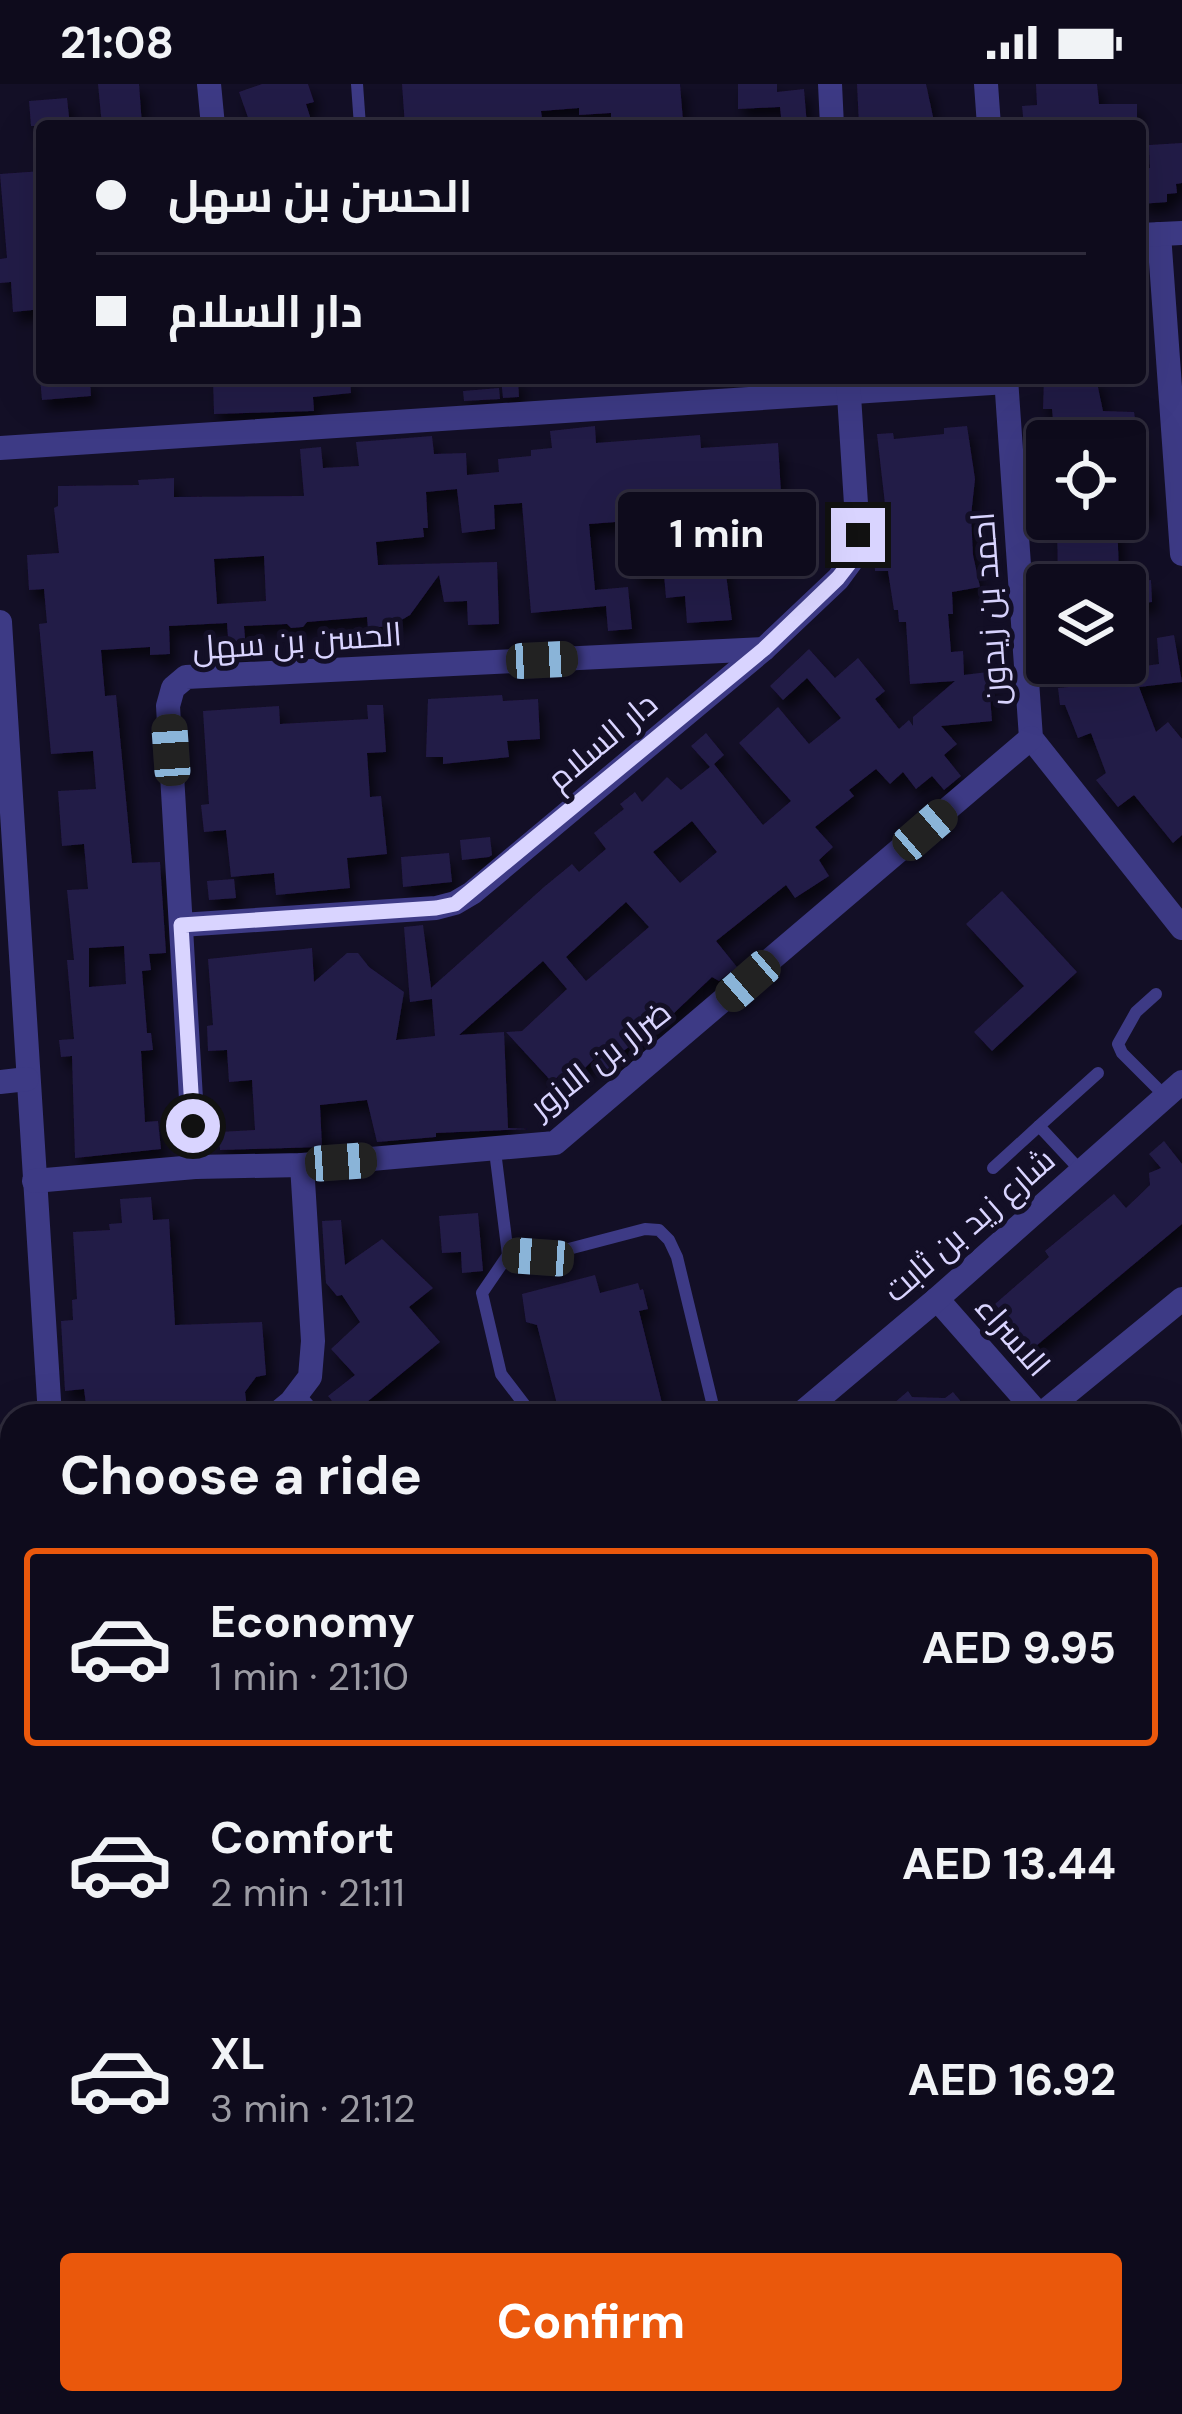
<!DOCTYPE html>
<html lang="en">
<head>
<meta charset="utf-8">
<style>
  :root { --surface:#0e0b1c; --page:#1c1929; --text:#f1f3f6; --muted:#9b9ba3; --line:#2e2b3b; --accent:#ea580c }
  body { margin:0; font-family:"DM Sans",Cairo,sans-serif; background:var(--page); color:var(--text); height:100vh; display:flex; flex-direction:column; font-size:45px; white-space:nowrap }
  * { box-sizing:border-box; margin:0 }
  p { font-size:39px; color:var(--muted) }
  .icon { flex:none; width:66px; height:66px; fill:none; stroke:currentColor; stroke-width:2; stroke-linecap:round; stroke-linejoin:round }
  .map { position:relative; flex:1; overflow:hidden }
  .panel { position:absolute; left:0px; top:1320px; width:1182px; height:1011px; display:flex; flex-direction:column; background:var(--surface); border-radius:36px 36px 0 0; box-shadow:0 12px 48px #0002,0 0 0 3px var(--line) }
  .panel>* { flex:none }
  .hud { position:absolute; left:36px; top:36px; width:1110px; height:264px; border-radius:12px; box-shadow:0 12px 48px #0002,0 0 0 3px var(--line); display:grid; align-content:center; height:264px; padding:0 60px; background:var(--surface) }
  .controls { position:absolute; left:1026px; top:336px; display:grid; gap:24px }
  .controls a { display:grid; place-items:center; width:120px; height:120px; border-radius:12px; background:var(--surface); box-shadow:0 12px 48px #0002,0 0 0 3px var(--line); font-size:60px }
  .end { position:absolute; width:54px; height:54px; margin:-27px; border:15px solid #d9d4ff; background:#111; box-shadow:0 0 0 6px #111 }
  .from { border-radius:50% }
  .bubble { position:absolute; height:84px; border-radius:12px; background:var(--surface); box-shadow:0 12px 48px #0002,0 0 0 3px var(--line); font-size:39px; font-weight:700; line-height:84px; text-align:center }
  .car { position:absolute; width:36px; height:72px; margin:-36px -18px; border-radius:15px; box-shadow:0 0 9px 3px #0007; background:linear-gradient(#222 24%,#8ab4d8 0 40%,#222 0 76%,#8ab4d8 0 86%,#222 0) }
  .hud b { display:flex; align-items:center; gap:42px; height:114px; font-size:45px }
  .hud b+b { border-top:3px solid var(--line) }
  .hud i { width:30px; height:30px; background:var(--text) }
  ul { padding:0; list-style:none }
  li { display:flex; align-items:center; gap:36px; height:198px; margin:0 24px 18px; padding:0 36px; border:6px solid transparent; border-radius:12px }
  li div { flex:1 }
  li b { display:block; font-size:45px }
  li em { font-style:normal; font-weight:700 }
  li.active { border-color:var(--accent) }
  li>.icon { width:108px; height:108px; stroke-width:1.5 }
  h2 { padding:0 60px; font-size:54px; line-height:144px }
  .button { display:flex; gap:24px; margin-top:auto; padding:24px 60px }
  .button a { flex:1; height:138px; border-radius:12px; background:var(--accent); color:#fff; font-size:48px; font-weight:700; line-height:138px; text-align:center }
  .status { display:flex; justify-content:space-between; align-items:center; height:84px; padding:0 60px; background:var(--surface); direction:ltr }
  .status svg { height:33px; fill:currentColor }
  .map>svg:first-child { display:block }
</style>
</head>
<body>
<div class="status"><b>21:08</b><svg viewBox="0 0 49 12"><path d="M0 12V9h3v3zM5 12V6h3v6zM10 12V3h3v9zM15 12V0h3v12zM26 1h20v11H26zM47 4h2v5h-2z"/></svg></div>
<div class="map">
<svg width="1182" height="2330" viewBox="0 0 1182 2330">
  <defs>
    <filter id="shadow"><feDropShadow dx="5.5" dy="10" stdDeviation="6" flood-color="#0009"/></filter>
  </defs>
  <rect width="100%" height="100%" fill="#130f26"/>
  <polygon fill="#12302f" points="298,2319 408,2319 417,2330 290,2330"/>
  <g fill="#241b47" fill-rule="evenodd" filter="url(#shadow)">
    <polygon points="98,0 139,0 142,41 102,42"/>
    <polygon points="262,0 308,0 314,18 306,20 313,42 251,42 239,8"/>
    <polygon points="402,0 680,0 683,37 642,39 642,34 611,35 611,29 579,31 579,24 541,27 542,34 490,39 490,42 405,42"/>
    <polygon points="738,0 777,0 777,8 804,5 807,42 782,42 780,23 738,25"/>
    <polygon points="857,0 926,0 935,42 859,42"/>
    <polygon points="1036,0 1097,0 1099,20 1137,20 1137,42 1024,42 1022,22 1037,21"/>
    <polygon points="67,14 70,42 31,42 29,17"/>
    <polygon points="1182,59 1182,99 1176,100 1177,109 1167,110 1167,118 1140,120 1140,85 1150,84 1149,61"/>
    <polygon points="42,87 42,225 13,228 11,198 0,199 0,175 7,174 0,90"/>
    <polygon points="40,294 90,294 91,312 42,316"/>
    <polygon points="213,294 350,294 351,309 313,313 314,327 214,330"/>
    <polygon points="501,294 518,294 519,313 503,314"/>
    <polygon points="1044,294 1096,294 1103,327 1134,328 1149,426 1125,428 1125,356 1055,357 1052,325 1043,325"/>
    <polygon points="499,304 500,315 464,317 463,307"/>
    <path d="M595,342L596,359L700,351L701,364L778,359L782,425L718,429L732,536L687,539L685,512L666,514L664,490L635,492L629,437L589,440L595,506L628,503L632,545L608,547L606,522L531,529L522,419L494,421L495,445L462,449L457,405L426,408L428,444H423L424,453L376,458L378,481L497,478L499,540L468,541L467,517L444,518L439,491L410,531L391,542L368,544L367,533L307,538L303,543L291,544L287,540L244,542L246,566L229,568L227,539L169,542L170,570L150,571V563L101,566L105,612L116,611L132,779L160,778L166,869L149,870L151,886L142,887L147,949H151L153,966L141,967L145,1038L158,1037L161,1065L75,1074L72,972L61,973L59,956L74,955L67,876H74L67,806L88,805L84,760L62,762L58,707L96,705L93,667L51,670L39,540L47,539L44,505L29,506L27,471L59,469L54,424L58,422V402L139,401L138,396L174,394V413L304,412L300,365L321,363L323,384L359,382L356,358L432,352L434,370L466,369L467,391L499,388L498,375L531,372V366L552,364L550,347ZM264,472L266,517L217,520L214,475ZM124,862L126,900L89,903V864Z"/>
    <path d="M967,342L975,395L971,432L973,471L980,503L952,508L953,530H948L951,568L963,567L964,591L988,588L992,637L941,642L957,660L944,671L961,692L944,706L932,692L916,705L903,688L890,700L876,685L849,706L854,712L815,743L833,763L819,776L829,792L795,814L786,801L716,857L737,883L719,897L712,893L673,930L618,971L621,974L608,986L596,973L580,989L576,985L566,995L561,990L552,998L506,948L522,947L567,905L543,877L459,951L504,948L508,1044L529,1045L436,1049V1053L377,1058L367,1016L320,1021L322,1063L220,1066L219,1048L255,1046L252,996L229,998L227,966L208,967L207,942L213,941L208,875L312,864L314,898L347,869H358L369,883L404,908L396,956L435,952L432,915L410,918L404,843L423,841L432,911L431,904L544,803L572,780L579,788L606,765L594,749L624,725L620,720L635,708L642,718L667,693L681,706L710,683L691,662L706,649L724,671L714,680L763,741L791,717L739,659L778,623L809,660L841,634L807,594L783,616L770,602L809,565L835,594L858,574L885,607L875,615L899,645L909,636L913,642V633L955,597L910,600L906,538H899L898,526H894L888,487H875L874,469L887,468L889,455L877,350L893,349L894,355L944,350V344ZM692,737L717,768L680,799L653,768ZM626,818L649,843L586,897L566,873Z"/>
    <polygon points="1057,435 1117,435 1119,489 1110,501 1058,501"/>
    <polygon points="1151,496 1152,518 1125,521 1125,498"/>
    <polygon points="1174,551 1182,598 1139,603 1156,648 1168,638 1182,655 1182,751 1173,759 1134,711 1118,723 1096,696 1106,689 1091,649 1078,654 1065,621 1060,621 1058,604 1089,601 1086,583 1108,579 1109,587 1159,580 1157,554"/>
    <polygon points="502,611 503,617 538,615 540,655 507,657 509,673 443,680 443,673 426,673 428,615"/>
    <polygon points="367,621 383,621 386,668 367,669 370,713 381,712 387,770 347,774 350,804 276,811 274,789 231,793 226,746 204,748 201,721 209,720 203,627 279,622 280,640 368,635"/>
    <polygon points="490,753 492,771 489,773 462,776 460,756"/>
    <polygon points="449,769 452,798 403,803 401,773"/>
    <polygon points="234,795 236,814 209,816 207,797"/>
    <polygon points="1002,807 1077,888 992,967 974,948 1024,902 966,840"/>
    <polygon points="1164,1057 1182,1080 1182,1140 1024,1272 1003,1248 1013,1240 995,1220 1049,1173 1045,1167 1114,1110 1126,1124 1150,1101 1149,1089 1161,1084 1149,1070"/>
    <polygon points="151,1113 153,1136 169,1135 175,1241 262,1238 266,1291 256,1293 245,1308 248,1332 102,1332 101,1326 87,1328 84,1305 65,1307 61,1237 73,1236 72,1216 77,1215 73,1148 110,1146 109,1140 122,1139 120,1115"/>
    <polygon points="478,1129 483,1187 462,1189 461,1168 442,1169 439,1132"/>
    <polygon points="341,1136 345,1181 382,1155 433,1204 409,1223 440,1258 350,1332 344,1332 328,1312 355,1291 331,1265 360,1238 342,1211 337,1212 326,1199 322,1137"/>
    <polygon points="595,1191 600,1209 638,1199 640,1206 643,1205 648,1225 639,1227 662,1319 613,1332 560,1332 537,1241 526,1238 522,1210"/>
    <polygon points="908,1307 912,1313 945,1314 953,1308 973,1332 879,1332"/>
  </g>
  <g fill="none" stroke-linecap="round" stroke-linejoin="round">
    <g stroke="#3d3a85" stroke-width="12">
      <polyline points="357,0 360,42"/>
      <polyline points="1156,910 1136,928 1118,960 1122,969 1165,1012"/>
      <polyline points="1039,1042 1098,989"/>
      <polyline points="495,1067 508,1171 482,1209 501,1290 530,1328"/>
      <polyline points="993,1084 1039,1042 1081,1087"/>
      <polyline points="508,1171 538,1173 645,1145 659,1146 669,1156 677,1173 713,1322"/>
      <polyline points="298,1309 318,1332"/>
      <polyline points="0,1625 12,1614"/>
      <polyline points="0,1691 12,1705"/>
    </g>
    <g stroke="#3d3a85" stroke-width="24">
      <polyline points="209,0 213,42"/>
      <polyline points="830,0 832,42"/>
      <polyline points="986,0 989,42"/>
      <polyline points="1159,150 1182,470"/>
      <polyline points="1140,151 1182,149"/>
      <polyline points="1006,294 1031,654 1182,844"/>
      <polyline points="0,364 1007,298"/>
      <polyline points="0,538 50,1332"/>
      <polyline points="181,841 436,824 455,819 472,809 764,565 838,495 852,476 858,451 848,296"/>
      <polyline points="0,998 27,995"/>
      <polyline points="195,1083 168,622 173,604 186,593 764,565"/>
      <polyline points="34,1097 195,1083 302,1081 555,1059 1031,654"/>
      <polyline points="937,1215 1040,1332"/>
      <polyline points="274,1332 291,1318 310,1293 313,1257 302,1081"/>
      <polyline points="798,1332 937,1215 1182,998"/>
      <polyline points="1039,1332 1182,1215"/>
      <polyline points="1170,1485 1182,1499"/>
      <polyline points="0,1559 12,1547"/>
      <polyline points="0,1771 12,1785"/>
      <polyline points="0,2036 12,2026"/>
      <polyline points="0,2266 12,2256"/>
      <polyline points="117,2319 127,2330"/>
      <polyline points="425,2319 434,2330"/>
      <polyline points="594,2330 607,2319"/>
    </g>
    <g stroke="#6f6bff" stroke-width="30">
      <polyline points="1170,2083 1182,2073"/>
      <polyline points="1170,2292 1182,2282"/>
      <polyline points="869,2330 882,2319"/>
    </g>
    <g stroke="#ff4fa3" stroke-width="36">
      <polyline points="1170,2153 1182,2143"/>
      <polyline points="1170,2226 1182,2216"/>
      <polyline points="1170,2268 1182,2258"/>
      <polyline points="931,2330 948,2319"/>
      <polyline points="1041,2330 1055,2319"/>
      <polyline points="1105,2330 1114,2319"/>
    </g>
  </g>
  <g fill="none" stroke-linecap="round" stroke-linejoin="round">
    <polyline stroke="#d9d4ff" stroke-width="15" points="193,1042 181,841 436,824 455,820 764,565 838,494 852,476 858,451"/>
  </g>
  <g text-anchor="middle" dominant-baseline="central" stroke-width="10" stroke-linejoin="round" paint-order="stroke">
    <g font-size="33" fill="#d9d4ff" stroke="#130f26">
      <text transform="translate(989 525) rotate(-94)">احمد بن زيدون</text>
      <text transform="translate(297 557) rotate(-4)">الحسن بن سهل</text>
      <text transform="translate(602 657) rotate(-40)">دار السلام</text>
      <text transform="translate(600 975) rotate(-38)">ضرار بن الازور</text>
      <text transform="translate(969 1141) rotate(-41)">شارع زيد بن ثابت</text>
      <text transform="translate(1013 1252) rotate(49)">الاسراء</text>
    </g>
  </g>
</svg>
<div class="controls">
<a><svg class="icon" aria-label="locate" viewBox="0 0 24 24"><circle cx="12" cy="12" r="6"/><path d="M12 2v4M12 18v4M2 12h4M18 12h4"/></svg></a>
<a><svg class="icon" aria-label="layers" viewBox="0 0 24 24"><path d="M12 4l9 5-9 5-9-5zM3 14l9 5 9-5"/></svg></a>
</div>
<i class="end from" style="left:193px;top:1042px"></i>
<i class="end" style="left:858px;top:451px"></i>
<div class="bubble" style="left:618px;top:408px;width:198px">1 min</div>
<i class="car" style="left:542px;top:576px;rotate:87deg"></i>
<i class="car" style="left:171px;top:666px;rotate:356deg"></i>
<i class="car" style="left:925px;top:746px;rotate:49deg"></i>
<i class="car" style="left:748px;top:897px;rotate:229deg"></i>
<i class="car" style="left:341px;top:1078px;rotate:86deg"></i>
<i class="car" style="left:538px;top:1173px;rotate:274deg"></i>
<div class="hud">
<b><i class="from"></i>الحسن بن سهل</b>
<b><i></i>دار السلام</b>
</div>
<section class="panel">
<h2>Choose a ride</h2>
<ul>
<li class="active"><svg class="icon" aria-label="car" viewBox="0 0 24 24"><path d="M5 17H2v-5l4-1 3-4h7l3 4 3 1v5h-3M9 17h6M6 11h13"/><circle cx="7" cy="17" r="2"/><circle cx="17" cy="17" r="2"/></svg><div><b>Economy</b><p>1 min · 21:10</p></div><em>AED 9.95</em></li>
<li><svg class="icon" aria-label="car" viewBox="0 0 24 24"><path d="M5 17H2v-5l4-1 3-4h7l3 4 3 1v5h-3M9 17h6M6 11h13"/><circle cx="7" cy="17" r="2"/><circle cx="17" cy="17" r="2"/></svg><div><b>Comfort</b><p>2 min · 21:11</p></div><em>AED 13.44</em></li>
<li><svg class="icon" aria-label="car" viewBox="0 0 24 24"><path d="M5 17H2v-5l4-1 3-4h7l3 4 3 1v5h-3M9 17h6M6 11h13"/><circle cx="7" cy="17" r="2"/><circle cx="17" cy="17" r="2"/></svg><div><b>XL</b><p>3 min · 21:12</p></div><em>AED 16.92</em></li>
</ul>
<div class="button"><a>Confirm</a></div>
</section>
</div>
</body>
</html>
